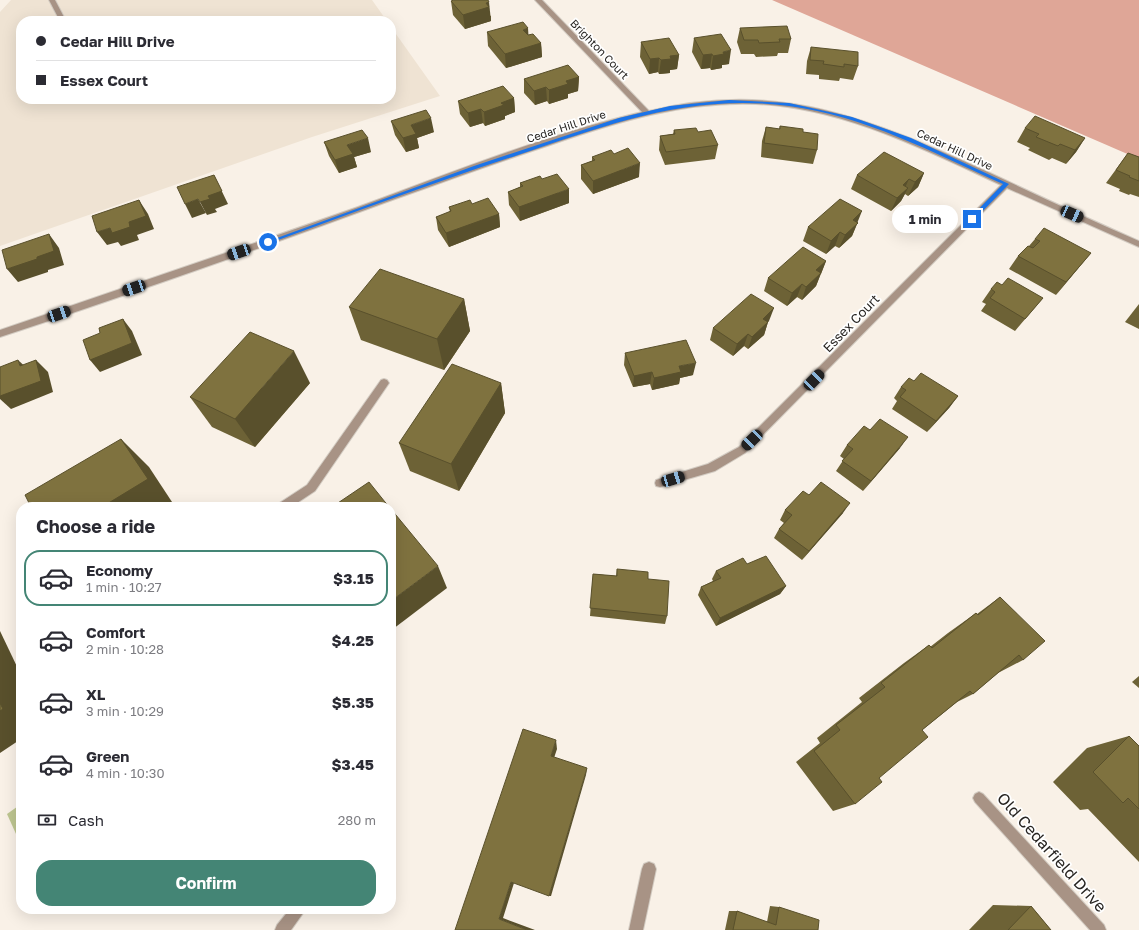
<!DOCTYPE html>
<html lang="en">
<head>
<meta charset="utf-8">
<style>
  :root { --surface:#fff; --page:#f7f7f7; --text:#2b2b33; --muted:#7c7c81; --line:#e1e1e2; --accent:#448575 }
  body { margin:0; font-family:"Golos Text",sans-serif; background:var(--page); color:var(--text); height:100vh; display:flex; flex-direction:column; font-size:15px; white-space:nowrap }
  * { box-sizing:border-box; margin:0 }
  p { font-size:13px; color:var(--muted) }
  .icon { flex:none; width:22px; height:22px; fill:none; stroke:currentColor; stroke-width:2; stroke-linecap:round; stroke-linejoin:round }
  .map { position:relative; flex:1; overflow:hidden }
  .drawer { position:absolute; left:16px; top:502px; width:380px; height:412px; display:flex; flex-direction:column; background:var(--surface); border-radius:16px; box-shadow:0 4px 16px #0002 }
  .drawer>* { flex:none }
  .banner { position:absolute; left:16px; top:16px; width:380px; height:88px; border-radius:16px; box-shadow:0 4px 16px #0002; display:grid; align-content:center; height:88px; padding:0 20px; background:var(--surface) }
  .end { position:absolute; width:18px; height:18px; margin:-9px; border:5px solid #1a73e8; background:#fff; box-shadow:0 0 0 2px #fff }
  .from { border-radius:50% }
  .bubble { position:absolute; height:28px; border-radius:14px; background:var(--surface); box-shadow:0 4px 16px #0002; font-size:13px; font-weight:700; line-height:28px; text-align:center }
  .car { position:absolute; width:12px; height:24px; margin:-12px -6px; border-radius:5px; box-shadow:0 0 3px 1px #0007; background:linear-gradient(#222 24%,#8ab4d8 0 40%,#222 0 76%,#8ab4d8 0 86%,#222 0) }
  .banner b { display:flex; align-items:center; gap:14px; height:38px; font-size:15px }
  .banner b+b { border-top:1px solid var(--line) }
  .banner i { width:10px; height:10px; background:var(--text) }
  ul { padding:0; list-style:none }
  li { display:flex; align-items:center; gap:12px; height:56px; margin:0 8px 6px; padding:0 12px; border:2px solid transparent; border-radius:16px }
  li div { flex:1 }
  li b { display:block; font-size:15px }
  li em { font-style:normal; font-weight:700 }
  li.selected { border-color:var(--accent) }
  li>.icon { width:36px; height:36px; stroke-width:1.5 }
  h2 { padding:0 20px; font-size:18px; line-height:48px }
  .pay { display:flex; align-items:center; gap:10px; height:44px; padding:0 20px; font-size:15px }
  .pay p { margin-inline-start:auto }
  .button { display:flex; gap:8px; margin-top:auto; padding:8px 20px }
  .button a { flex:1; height:46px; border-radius:16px; background:var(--accent); color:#fff; font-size:16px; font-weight:700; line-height:46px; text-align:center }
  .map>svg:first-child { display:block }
</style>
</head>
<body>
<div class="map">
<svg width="1139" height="930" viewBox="0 0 1139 930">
  <rect width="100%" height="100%" fill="#f9f1e7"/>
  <polygon fill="#efe3d3" points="11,0 372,0 387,21 21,21 21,99 391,99 391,27 440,96 312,137 0,246 0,12"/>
  <polygon fill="#dfa697" points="772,0 1139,0 1139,159"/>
  <polygon fill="#bec691" points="21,804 21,845 7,814"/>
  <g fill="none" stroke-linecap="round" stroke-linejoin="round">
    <g stroke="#d3ccc3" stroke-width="2">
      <g id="service">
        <polygon points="49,0 55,0 66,21 60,21"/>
        <polygon points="384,379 387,380 389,383 387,386 315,491 291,507 277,507 278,504 307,485 381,380"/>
        <polygon points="649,862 654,864 656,869 643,930 629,930 642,869 644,864"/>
        <polygon points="290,909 306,909 291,930 275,930 277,925"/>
      </g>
    </g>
    <g stroke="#d3ccc3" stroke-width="2">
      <g id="minor">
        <path d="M535,0H542L649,111C780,79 873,120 990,173C1039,196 1089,219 1139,241V247L1007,188L745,453L715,471L660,487L656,486L655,483L656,480L708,464L739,447L1001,185C923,149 843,108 756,104C685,101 616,122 550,145C498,162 446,181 395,199C264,247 132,294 0,337V330C119,289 239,249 358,207C451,173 545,135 642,112Z"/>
        <polygon points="979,792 983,794 1104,925 1106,930 1090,930 975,802 973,798 975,794"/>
      </g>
    </g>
    <use href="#service" fill="#a89385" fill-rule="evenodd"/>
    <use href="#minor" fill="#a89385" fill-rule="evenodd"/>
  </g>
  <g fill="#6d6236">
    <polygon points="451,1 491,16 491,21 465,29 453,15"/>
    <polygon points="740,28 791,39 788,53 778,53 777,56 756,57 754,54 741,54 737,42"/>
    <polygon points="487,32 529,35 541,43 542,57 506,68 488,46"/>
    <polygon points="694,38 729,64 722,65 722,68 711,70 710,68 701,69 692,52"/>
    <polygon points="641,42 679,55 677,69 670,70 670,73 659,74 658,72 649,74 640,57"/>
    <polygon points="811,47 858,66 853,80 840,78 839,81 819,79 819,75 806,74 807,61"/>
    <polygon points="579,77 578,91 568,94 568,98 549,104 547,101 535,105 524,93 524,79"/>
    <polygon points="514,98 515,112 505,116 505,119 485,126 483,123 470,127 460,114 458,101"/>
    <polygon points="391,121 434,132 417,138 419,148 406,152 395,135"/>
    <polygon points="780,126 803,132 817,150 813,164 761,157 762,141 766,127 779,129"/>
    <polygon points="1025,128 1085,138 1076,152 1066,164 1052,158 1049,160 1028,150 1030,148 1017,142"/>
    <polygon points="674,130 718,145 715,159 665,165 659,150 660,136 673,134"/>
    <polygon points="324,142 371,152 354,157 357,167 339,173 329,156"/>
    <polygon points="1128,153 1139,157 1139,197 1130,194 1129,195 1119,191 1120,189 1106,183"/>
    <polygon points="592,157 639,177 593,194 581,179 581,165 592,161"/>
    <polygon points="924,173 918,187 908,196 905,194 901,201 891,211 851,189 857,175"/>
    <polygon points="542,179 569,203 520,221 509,205 508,192 520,187 520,183"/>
    <polygon points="472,204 499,214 500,227 449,247 438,230 436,217 450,212 449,207"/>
    <polygon points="858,222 852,236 839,248 835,246 826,254 803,241 808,227"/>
    <polygon points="1035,239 1091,253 1056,295 1009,269 1018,256 1029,246"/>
    <polygon points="826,261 816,286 802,300 797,297 787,306 764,291 768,278"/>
    <polygon points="991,289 1043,298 1015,331 981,311 986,304 982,302"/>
    <polygon points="464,299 470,331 444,370 361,340 349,307"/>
    <polygon points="1139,304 1139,329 1125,322"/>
    <polygon points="769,321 768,322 764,335 748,349 744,346 733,356 710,340 713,328"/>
    <polygon points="625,353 693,375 680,378 679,384 652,390 650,384 633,387 624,365"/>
    <polygon points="914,381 958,396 949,408 927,432 892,409 897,401 894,398 901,387"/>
    <polygon points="310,383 255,447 212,427 190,397"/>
    <polygon points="501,383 505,413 459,491 410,471 399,443"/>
    <polygon points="847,445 900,448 863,491 836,471 844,459 840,456"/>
    <polygon points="809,495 843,513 802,560 774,538 779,529 784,523 780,520 785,510"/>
    <polygon points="747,564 786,586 780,594 716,626 698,595 701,587 713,581 712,579 716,571"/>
    <polygon points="617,569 667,616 665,624 590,616 593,574 616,576"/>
    <polygon points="1000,597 1023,660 998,673 973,694 957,702 922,730 855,804 833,811 796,762 820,743 817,738 862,702 859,698 904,663 929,645 930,647 948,633 976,613 977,614"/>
    <polygon points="1139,676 1139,688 1132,682"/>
    <polygon points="1129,736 1139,746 1139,862 1088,809 1080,810 1053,782 1087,748"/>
    <polygon points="993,905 1031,906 1051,930 969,930"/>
    <polygon points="770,906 779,907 818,930 725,930 729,911 737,911 767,922"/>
  </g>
  <g fill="#59502c">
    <polygon points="489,2 491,21 465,29 463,15 486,3"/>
    <polygon points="528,28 529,43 523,30"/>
    <polygon points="541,43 542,57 506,68 505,54"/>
    <polygon points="731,50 729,64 722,65 722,68 711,70 713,56 723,52"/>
    <polygon points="712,54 710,68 701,69 703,55"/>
    <polygon points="679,55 677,69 670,70 670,73 659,74 661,60 670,56"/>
    <polygon points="659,58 658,72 649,74 650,59"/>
    <polygon points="579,77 578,91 568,94 568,98 549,104 549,90 566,81"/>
    <polygon points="546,87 547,101 535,105 534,91"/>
    <polygon points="514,98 515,112 505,116 505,119 485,126 484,112 501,103"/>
    <polygon points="481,109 483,123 470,127 468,113"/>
    <polygon points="431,118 434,132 417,138 419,148 406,152 403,138 411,125"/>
    <polygon points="368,138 371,152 354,157 357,167 339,173 335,160 347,145"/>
    <polygon points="1085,138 1076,152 1066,164 1075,150"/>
    <polygon points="640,163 639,177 593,194 593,181"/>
    <polygon points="924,173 918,187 908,196 915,182"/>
    <polygon points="214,175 228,204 215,209 217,212 207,215 200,202 208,196"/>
    <polygon points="909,179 903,192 908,188 901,201 891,211 903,185"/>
    <polygon points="569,189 569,203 520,221 519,207"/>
    <polygon points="198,199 206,213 192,218 185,204"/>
    <polygon points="139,200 148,214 154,229 137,235 139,240 121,246 118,242 107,245 97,232 129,222"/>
    <polygon points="862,211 852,236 839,248 845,235 853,220"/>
    <polygon points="499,214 500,227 449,247 446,233"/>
    <polygon points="840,232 835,246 826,254 831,241"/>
    <polygon points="49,234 59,248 64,265 48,270 48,272 18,282 7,269 37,257"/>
    <polygon points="1091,253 1080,266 1056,295 1066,282"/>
    <polygon points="826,261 821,274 816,270"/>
    <polygon points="821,273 816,286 802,300 806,287"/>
    <polygon points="802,284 797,297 787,306 792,293"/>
    <polygon points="464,299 470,331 444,370 437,339"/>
    <polygon points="774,308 769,321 759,331 763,319"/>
    <polygon points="123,319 132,331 142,355 100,372 90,360"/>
    <polygon points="768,322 764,335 748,349 752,337"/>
    <polygon points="748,334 744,346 733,356 737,344"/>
    <polygon points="294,351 310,383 255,447 235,419"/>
    <polygon points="18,360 31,372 20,366"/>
    <polygon points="36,360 48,372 53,392 11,409 0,399 0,396"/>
    <polygon points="696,363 693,375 680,378 679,384 652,390 654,378 679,366"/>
    <polygon points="652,372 650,384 633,387 634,376"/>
    <polygon points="501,383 505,413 459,491 451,464"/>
    <polygon points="958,396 949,408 927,432 936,421"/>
    <polygon points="908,437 900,448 863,491 871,481"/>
    <polygon points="121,439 149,467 174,505 172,507 102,507"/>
    <polygon points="850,503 843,513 802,560 809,551"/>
    <polygon points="438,566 447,588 393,629 391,626 391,601"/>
    <polygon points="786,586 780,594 716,626 720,618"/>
    <polygon points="0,631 21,675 21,739 0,753"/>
    <polygon points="556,740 557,749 552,764 551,756"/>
    <polygon points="587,768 586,775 551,896 549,896"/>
    <polygon points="511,882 514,883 503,918 535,930 527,930 499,919"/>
  </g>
  <g fill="#7f723f" stroke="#59502c">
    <polygon points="454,0 488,0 489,2 486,3 489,7 463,15 451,1"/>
    <polygon points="523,22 528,28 523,30 528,35 533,34 541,43 505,54 487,32"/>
    <polygon points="787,26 791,39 779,39 780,42 759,43 758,40 744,40 740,28"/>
    <polygon points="721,34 731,50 723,52 724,54 713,56 712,54 703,55 694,38"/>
    <polygon points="669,38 679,55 670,56 671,59 661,60 659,58 650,59 641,42"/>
    <polygon points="811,47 858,52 858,66 844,64 844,67 823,64 824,61 810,60"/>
    <polygon points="568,65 579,77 566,81 568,84 549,90 546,87 534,91 524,79"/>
    <polygon points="503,86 514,98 501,103 504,105 484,112 481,109 468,113 458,101"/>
    <polygon points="426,110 431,118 411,125 416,134 403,138 391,121"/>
    <polygon points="1035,116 1085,138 1075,150 1060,144 1058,146 1036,137 1039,134 1025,128"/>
    <polygon points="780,126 803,129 803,132 818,134 817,150 764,143 766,127 780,129"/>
    <polygon points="696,128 698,132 711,130 718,145 666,152 660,136 675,134 674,130"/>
    <polygon points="362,130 368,138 347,145 353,154 335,160 324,142"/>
    <polygon points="628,148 640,163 593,181 581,165 595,160 592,157 611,150 614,154"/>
    <polygon points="884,152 924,173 915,182 909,179 903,185 908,188 897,198 857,175"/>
    <polygon points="1128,153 1139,157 1139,181 1129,177 1130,176 1116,170"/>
    <polygon points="557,174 569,189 519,207 508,192 523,186 520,183 540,176 542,179"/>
    <polygon points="214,175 222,191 208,196 210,199 200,202 198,199 185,204 177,187"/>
    <polygon points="488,198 499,214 446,233 436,217 451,211 449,207 470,200 472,204"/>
    <polygon points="840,199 862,211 853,220 858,223 845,235 840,232 831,241 808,227"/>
    <polygon points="139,200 146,216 129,222 130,227 112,233 110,228 97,232 92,216"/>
    <polygon points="1044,228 1091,253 1066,282 1018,256 1028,246 1033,248 1040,241 1035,239"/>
    <polygon points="49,234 54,251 37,257 37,259 7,269 2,250"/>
    <polygon points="803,247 826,261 816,270 821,273 806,287 802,284 792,293 768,278"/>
    <polygon points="380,269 464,299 437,339 349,307"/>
    <polygon points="1008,278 1043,298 1025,319 990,298 995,292 991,289 997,282 1002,285"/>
    <polygon points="751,294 774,308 763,319 768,322 752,337 748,334 737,344 713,328"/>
    <polygon points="123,319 132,343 90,360 83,340 100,333 99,328"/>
    <polygon points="250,332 294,351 235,419 190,397"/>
    <polygon points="686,340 696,363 679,366 681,372 654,378 652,372 634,376 625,353"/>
    <polygon points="18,360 20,366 36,360 41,381 0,396 0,367"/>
    <polygon points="452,364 501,383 451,464 399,443"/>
    <polygon points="921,373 958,396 936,421 900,397 906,390 901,387 909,378 914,381"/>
    <polygon points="880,419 908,437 871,481 842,461 853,449 847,445 864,426 870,430"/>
    <polygon points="121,439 148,479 102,507 31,507 25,495"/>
    <polygon points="369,482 389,507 332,507"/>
    <polygon points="821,482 850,503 809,551 779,529 792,515 785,510 803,491 809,495"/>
    <polygon points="391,509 438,566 391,601"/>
    <polygon points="766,556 786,586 720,618 701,587 721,578 716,571 743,558 747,564"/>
    <polygon points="617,569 648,572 648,579 669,581 667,616 590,608 593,574 617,576"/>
    <polygon points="1000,597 1045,641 1023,660 1019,655 973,694 970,691 922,730 928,737 879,778 882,782 855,804 814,751 840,730 836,725 885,687 881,683 929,645 932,648 976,613 978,615"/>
    <polygon points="0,703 3,709 0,711"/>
    <polygon points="523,729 556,740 551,756 587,768 549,896 511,882 499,919 527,930 455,930"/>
    <polygon points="1129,736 1139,746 1139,809 1128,798 1123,803 1093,772"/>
    <polygon points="1031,906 1051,930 1008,930"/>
    <polygon points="779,907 819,920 818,930 733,930 737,911 776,925"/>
  </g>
  <path fill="#1a73e8" d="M729,100L789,103L852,117L911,138L1009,184L974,220H971V217L1003,184C934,153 865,116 789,106C691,93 609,124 518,155C435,182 353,213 270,243L266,242L474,166L619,118L670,106Z"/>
  <g text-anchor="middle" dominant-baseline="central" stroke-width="3.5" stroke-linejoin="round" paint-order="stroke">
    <g font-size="11" fill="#272421" stroke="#fff">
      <text transform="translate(600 49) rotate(46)">Brighton Court</text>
      <text transform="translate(566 126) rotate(-18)">Cedar Hill Drive</text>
      <text transform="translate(955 149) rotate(25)">Cedar Hill Drive</text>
    </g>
    <g font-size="13" fill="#272421" stroke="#fff">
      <text transform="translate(851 323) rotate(-46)">Essex Court</text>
    </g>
    <g font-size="16" fill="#272421" stroke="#fff">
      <text transform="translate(1052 852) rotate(48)">Old Cedarfield Drive</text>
    </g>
  </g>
</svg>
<i class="end from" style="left:268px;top:242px"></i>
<i class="end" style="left:972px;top:219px"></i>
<div class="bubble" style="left:892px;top:205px;width:66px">1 min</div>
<i class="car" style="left:1072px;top:214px;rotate:114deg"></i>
<i class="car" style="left:239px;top:252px;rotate:251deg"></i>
<i class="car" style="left:134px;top:288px;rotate:251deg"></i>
<i class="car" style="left:59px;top:314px;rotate:71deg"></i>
<i class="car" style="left:814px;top:380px;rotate:44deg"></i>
<i class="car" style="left:752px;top:440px;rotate:226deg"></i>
<i class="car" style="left:673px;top:479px;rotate:74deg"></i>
<div class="banner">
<b><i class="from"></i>Cedar Hill Drive</b>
<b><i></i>Essex Court</b>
</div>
<section class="drawer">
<h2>Choose a ride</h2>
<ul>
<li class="selected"><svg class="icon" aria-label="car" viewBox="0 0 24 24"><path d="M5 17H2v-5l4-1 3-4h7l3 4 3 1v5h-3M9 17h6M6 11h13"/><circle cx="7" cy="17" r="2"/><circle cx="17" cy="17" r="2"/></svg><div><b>Economy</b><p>1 min · 10:27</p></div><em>$3.15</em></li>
<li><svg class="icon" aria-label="car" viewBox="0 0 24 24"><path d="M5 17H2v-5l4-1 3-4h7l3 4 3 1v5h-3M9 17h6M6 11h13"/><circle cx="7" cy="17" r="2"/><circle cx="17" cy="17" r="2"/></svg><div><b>Comfort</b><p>2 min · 10:28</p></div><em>$4.25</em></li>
<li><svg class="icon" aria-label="car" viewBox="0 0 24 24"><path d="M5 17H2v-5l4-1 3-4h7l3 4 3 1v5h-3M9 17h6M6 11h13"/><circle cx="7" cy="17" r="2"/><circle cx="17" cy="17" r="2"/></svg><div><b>XL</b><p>3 min · 10:29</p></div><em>$5.35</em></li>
<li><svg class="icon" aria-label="car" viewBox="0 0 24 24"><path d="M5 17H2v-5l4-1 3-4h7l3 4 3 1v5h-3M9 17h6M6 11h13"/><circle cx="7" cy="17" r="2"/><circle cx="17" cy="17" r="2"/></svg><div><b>Green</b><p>4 min · 10:30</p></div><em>$3.45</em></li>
</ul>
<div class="pay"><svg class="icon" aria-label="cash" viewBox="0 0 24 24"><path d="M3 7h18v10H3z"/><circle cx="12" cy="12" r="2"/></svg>Cash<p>280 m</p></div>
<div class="button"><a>Confirm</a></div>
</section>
</div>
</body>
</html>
